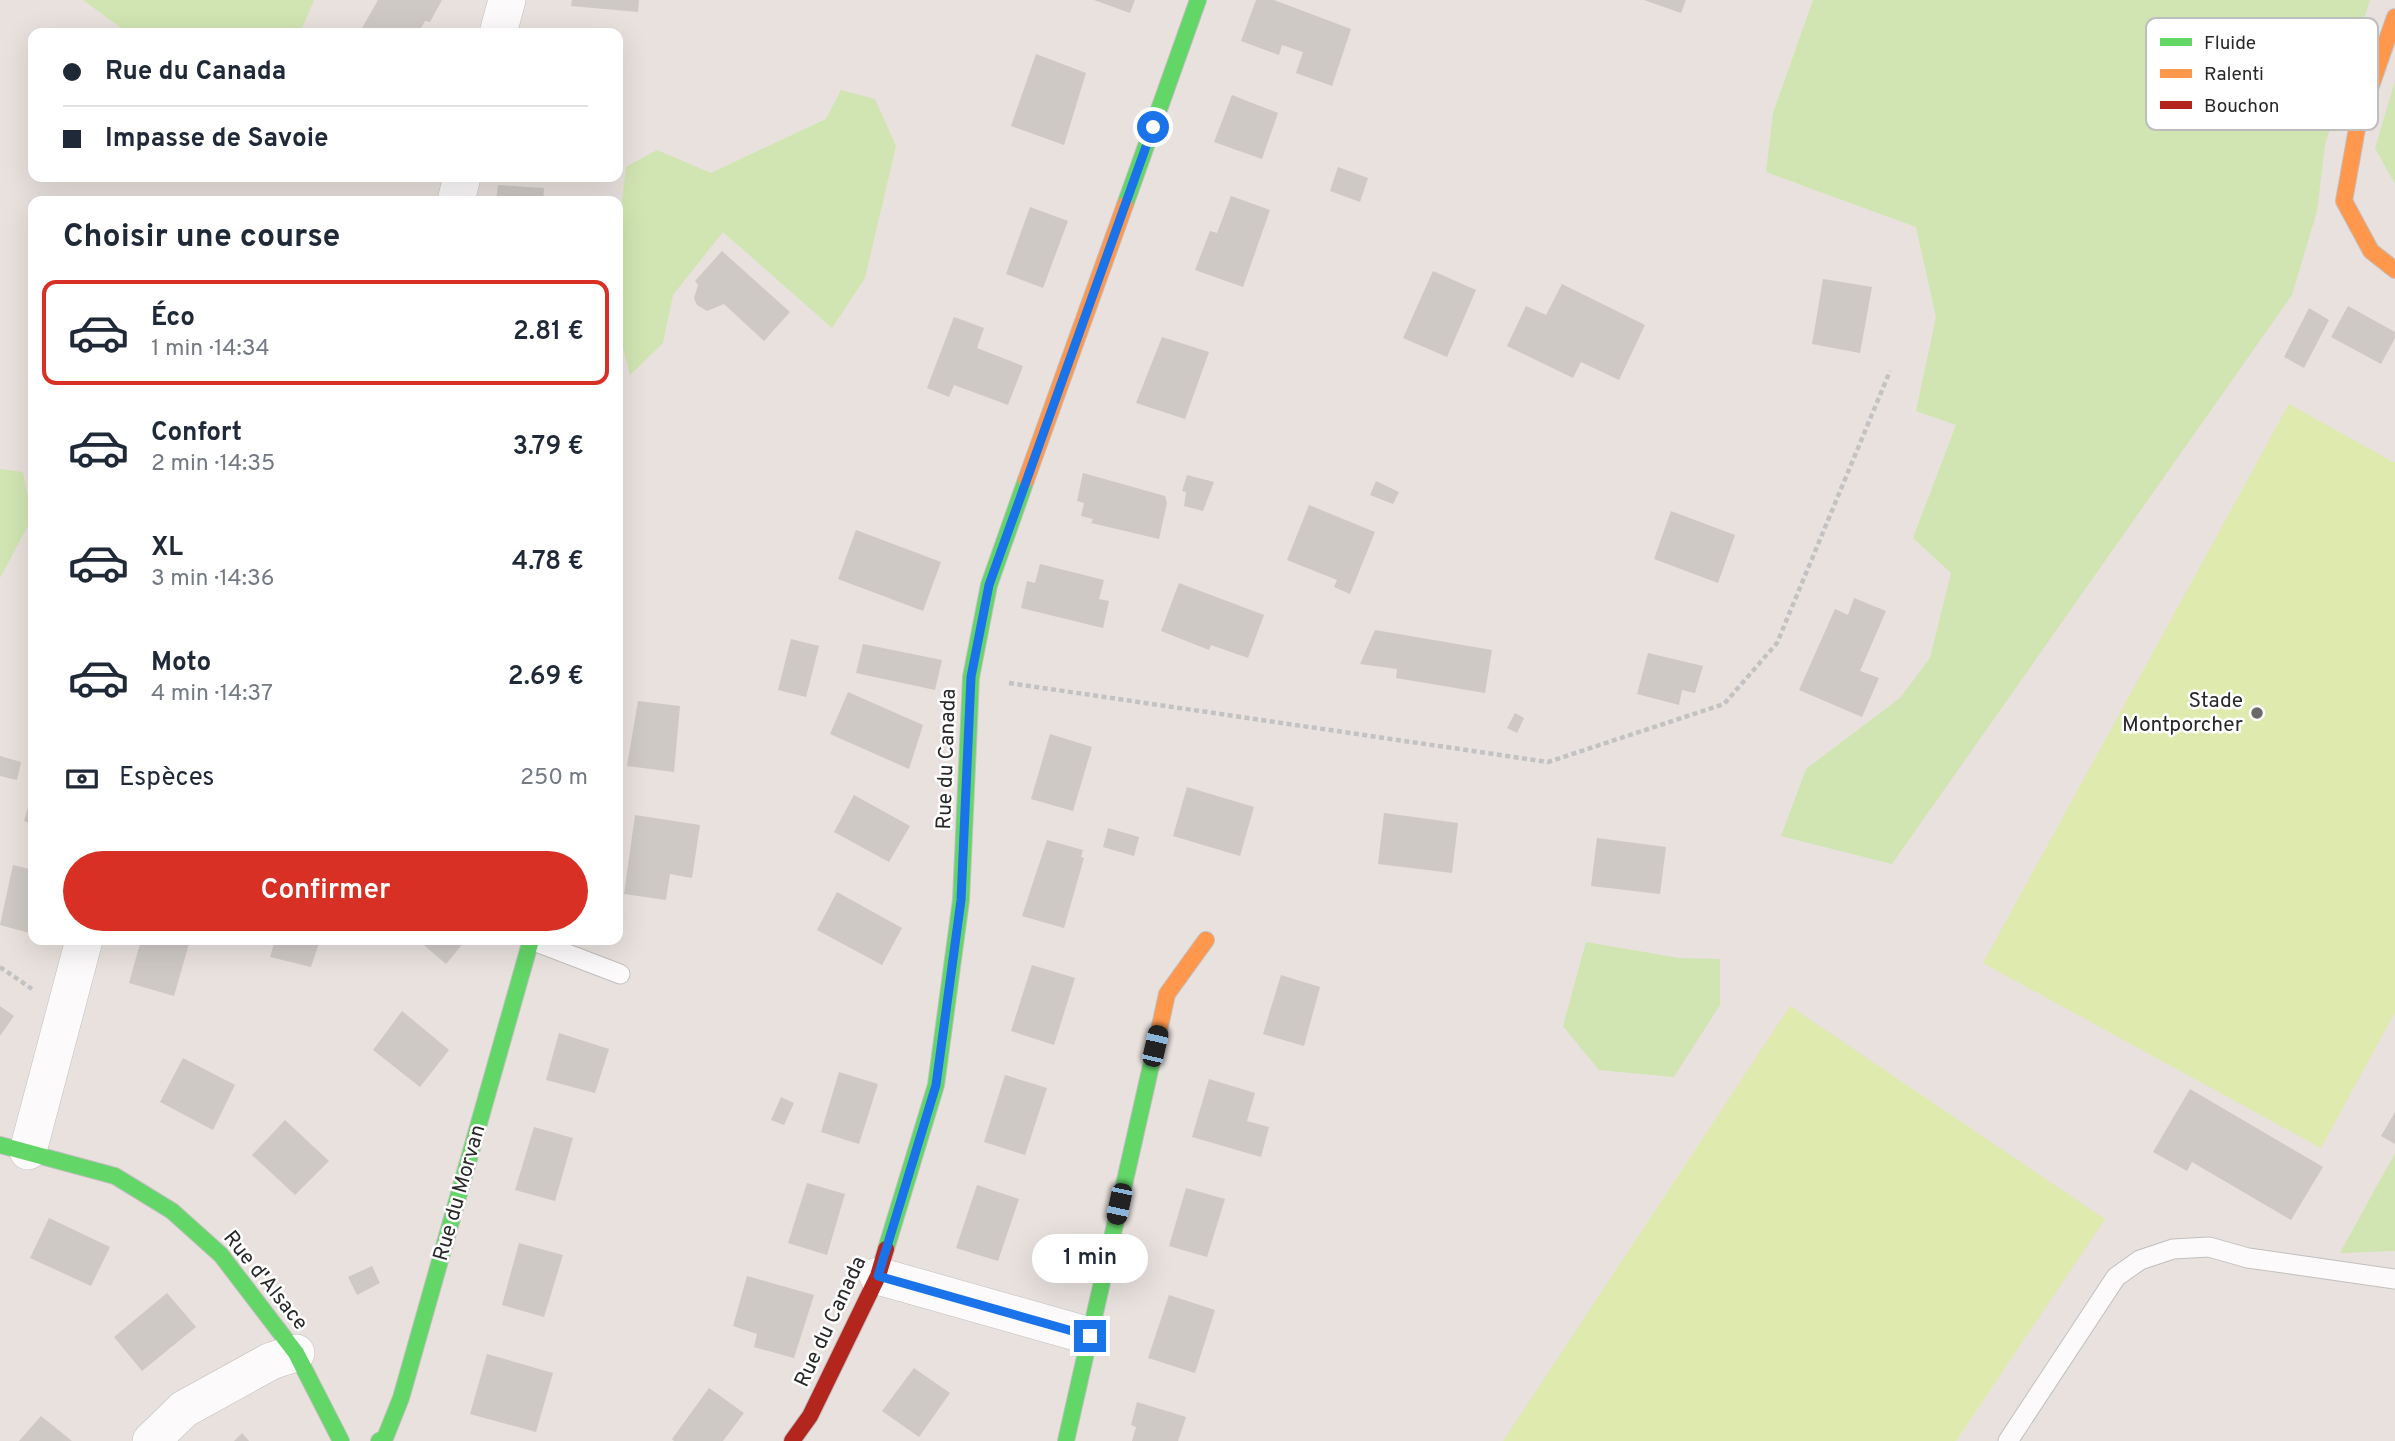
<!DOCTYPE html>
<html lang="fr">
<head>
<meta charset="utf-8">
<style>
  :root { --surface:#fff; --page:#f2f2f3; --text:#1f2937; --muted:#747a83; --line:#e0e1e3; --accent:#d93025 }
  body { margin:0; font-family:Overpass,sans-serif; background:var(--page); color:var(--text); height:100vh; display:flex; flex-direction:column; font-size:26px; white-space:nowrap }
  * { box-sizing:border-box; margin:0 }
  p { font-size:23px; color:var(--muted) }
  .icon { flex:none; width:38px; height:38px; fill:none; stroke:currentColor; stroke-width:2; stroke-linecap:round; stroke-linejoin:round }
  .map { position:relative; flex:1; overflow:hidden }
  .drawer { position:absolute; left:28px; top:196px; width:595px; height:749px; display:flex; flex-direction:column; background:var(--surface); border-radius:14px; box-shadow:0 7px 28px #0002 }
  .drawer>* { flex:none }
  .banner { position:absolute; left:28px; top:28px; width:595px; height:154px; border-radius:14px; box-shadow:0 7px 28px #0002; display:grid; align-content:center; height:154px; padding:0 35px; background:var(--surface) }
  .end { position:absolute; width:32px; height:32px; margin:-16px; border:9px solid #1a73e8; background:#fff; box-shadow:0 0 0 4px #fff }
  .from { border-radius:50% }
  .bubble { position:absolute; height:49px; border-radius:24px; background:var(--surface); box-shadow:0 7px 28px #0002; font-size:23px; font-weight:600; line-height:49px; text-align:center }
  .car { position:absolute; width:21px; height:42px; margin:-21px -10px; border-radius:9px; box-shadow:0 0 5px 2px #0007; background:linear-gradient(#222 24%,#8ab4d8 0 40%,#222 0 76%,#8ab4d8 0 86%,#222 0) }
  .banner b { display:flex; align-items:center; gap:24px; height:66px; font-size:26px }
  .banner b+b { border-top:2px solid var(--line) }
  .banner i { width:18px; height:18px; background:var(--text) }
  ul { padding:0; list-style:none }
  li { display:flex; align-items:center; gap:21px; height:105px; margin:0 14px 10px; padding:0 21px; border:4px solid transparent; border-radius:14px }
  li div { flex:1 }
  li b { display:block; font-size:26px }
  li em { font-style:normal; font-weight:600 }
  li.selected { border-color:var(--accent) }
  li>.icon { width:63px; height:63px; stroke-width:1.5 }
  h2 { padding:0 35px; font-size:32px; line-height:84px }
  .pay { display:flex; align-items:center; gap:18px; height:77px; padding:0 35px; font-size:26px }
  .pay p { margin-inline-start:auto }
  .action { display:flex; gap:14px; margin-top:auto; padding:14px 35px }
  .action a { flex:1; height:80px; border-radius:42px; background:var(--accent); color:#fff; font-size:28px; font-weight:600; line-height:80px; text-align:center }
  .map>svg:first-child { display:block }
</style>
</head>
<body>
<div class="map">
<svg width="2395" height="1441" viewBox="0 0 2395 1441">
  <rect width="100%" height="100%" fill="#e8e1dd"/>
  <g fill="#d1e5b2">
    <polygon points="83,0 314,0 300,33 128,33"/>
    <polygon points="1813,0 2370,0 2325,145 2317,211 2292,295 1892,864 1781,836 1806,769 1900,698 1930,658 1951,573 1913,538 1956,425 1916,411 1936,317 1916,227 1766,172 1773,113"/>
    <polygon points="2395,81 2395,184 2375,148"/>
    <polygon points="841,90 875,99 896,146 865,278 832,328 723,232 673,295 663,343 630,375 618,327 619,227 626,167 657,150 711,173 826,119"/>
    <polygon points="0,469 23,472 32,518 0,578"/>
    <polygon points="1586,942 1679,958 1720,959 1720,1005 1674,1077 1599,1070 1563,1026"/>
    <polygon points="2395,1153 2395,1251 2340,1253"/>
  </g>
  <g fill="#dfeaaf">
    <polygon points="2289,404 2395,463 2395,1012 2321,1148 1983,963"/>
    <polygon points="1790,1006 2105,1219 1956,1441 1503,1441"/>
  </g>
  <g fill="#cec9c5">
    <polygon points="378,0 442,0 430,22 425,21 418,33 370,33 362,28"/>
    <polygon points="572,0 639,0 638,12 571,6"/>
    <polygon points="1094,0 1135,0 1130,13"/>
    <polygon points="1256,0 1274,0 1351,29 1332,86 1296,73 1303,52 1282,45 1279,55 1241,41"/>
    <polygon points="1644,0 1686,0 1681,13"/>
    <polygon points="1036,54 1086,73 1064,145 1011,126"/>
    <polygon points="1232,95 1278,113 1262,159 1214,142"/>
    <polygon points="1338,167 1368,178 1360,202 1330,191"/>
    <polygon points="498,185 544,188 543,201 496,201"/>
    <polygon points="1231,196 1270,210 1243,287 1195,270 1210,231 1217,233"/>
    <polygon points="1030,207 1068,221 1043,288 1006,274"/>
    <polygon points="722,251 790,312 764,341 724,304 707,311 697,305 694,298 698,285 695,281"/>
    <polygon points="1433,271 1476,290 1447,357 1403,338"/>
    <polygon points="1823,279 1872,287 1860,353 1812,344"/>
    <polygon points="1562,284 1645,325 1619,380 1581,362 1573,378 1507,346 1526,306 1546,315"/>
    <polygon points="2348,306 2395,332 2395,338 2381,364 2331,337"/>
    <polygon points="2309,308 2329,320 2304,368 2284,357"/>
    <polygon points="954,317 984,328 977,348 1023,366 1008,405 954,385 949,397 927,388"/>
    <polygon points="1162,337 1209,352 1185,419 1136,403"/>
    <polygon points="1083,473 1165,496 1167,503 1159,539 1091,523 1093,519 1081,516 1084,503 1077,501"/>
    <polygon points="1187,475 1214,482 1203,511 1184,506 1186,492 1182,491"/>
    <polygon points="1376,481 1399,492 1393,504 1370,495"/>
    <polygon points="1309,505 1375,532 1350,594 1334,587 1337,580 1287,560"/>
    <polygon points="1671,511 1735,535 1718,583 1654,559"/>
    <polygon points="856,530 941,562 923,611 838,579"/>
    <polygon points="1040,564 1104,580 1099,599 1109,601 1103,628 1021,608 1027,581 1035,583"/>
    <polygon points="618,575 620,575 622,639 618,639"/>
    <polygon points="1179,583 1264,615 1248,658 1211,645 1209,650 1161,631"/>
    <polygon points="1854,598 1886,611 1860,671 1879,678 1862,717 1799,690 1835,609 1848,615"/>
    <polygon points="1375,630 1492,650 1485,693 1396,678 1397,669 1360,664"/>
    <polygon points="791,639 819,646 806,697 778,690"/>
    <polygon points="863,644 942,660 935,690 856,673"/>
    <polygon points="1648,653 1703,666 1695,693 1682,690 1679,705 1637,694"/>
    <polygon points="32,687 33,687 33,704 28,702"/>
    <polygon points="848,692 923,725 909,769 830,734"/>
    <polygon points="638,701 680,706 674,772 627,766"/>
    <polygon points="1515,713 1524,718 1517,733 1507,728"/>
    <polygon points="1050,734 1092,747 1073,811 1031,799"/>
    <polygon points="0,756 21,762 17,780 0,776"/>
    <polygon points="1187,787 1254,807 1240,856 1173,836"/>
    <polygon points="33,790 33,824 24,821"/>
    <polygon points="854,795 910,826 889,862 834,832"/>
    <polygon points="1384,813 1458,823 1452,873 1378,864"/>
    <polygon points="635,815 700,825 692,878 670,874 666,900 624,894"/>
    <polygon points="1108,828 1139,837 1134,856 1103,847"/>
    <polygon points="1597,838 1666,847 1660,894 1591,886"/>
    <polygon points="1047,840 1083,850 1081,857 1084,858 1064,928 1022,916"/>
    <polygon points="13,865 33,870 33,934 0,925"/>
    <polygon points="837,892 902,928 882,965 817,930"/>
    <polygon points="141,940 190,940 174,996 129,983"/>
    <polygon points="275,940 320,940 311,967 270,957"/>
    <polygon points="418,940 466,940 446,964"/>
    <polygon points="1032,965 1075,978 1054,1045 1011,1031"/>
    <polygon points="1281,975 1320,987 1304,1046 1263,1034"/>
    <polygon points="0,1006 14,1016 0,1036"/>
    <polygon points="402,1011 449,1050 420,1087 373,1050"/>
    <polygon points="559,1033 609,1049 595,1093 546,1080"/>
    <polygon points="183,1058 235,1085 213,1130 160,1102"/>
    <polygon points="839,1072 878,1084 859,1144 821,1132"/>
    <polygon points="1005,1075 1047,1088 1025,1155 984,1142"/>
    <polygon points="1209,1079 1255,1093 1247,1121 1269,1127 1261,1157 1192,1137"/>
    <polygon points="2190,1089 2323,1167 2291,1220 2192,1162 2187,1171 2153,1152"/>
    <polygon points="781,1097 794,1103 784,1125 771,1120"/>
    <polygon points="2395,1112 2395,1144 2381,1136"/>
    <polygon points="285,1120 329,1161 295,1195 252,1155"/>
    <polygon points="534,1127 573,1138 555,1201 515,1190"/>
    <polygon points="807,1183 845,1194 827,1255 788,1243"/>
    <polygon points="977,1185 1019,1199 998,1261 956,1248"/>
    <polygon points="1186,1188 1225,1199 1207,1257 1169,1246"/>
    <polygon points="49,1218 110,1247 91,1286 30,1258"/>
    <polygon points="519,1243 563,1255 544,1317 502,1305"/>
    <polygon points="372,1266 380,1283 357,1295 348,1277"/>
    <polygon points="747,1276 814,1295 794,1358 754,1347 757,1334 733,1326"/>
    <polygon points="167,1293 196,1327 142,1371 114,1337"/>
    <polygon points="1169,1295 1215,1310 1195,1373 1148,1358"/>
    <polygon points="487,1354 553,1373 536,1432 470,1414"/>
    <polygon points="914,1368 950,1393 919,1437 882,1411"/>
    <polygon points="709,1388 744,1413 723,1441 674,1441 672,1439"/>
    <polygon points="1137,1402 1186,1417 1178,1441 1132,1441 1136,1427 1131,1425"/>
    <polygon points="41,1416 72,1441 19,1441"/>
    <polygon points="242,1433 249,1441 234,1441"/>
  </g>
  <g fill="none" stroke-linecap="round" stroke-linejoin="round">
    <g stroke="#c1bfbf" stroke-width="21">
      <g id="lane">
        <polyline points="531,940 620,974"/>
        <polyline points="2008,1441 2116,1277 2140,1260 2173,1249 2209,1247 2248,1258 2395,1279"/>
      </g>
    </g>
    <g stroke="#c1bfbf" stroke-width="38">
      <g id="street">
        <polyline points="498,33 507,0"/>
        <polyline points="456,201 462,177"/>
        <polyline points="28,1151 84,940"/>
        <polyline points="878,1276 1090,1336"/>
        <polyline points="151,1441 184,1409 271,1361 296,1353"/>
      </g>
    </g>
    <g stroke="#c1bfbf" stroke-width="18">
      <g id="fast">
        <polyline points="1125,205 1198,0"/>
        <polyline points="0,1145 115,1176 172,1211 221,1255 296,1353 341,1441"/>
        <polyline points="886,1249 936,1085 961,900 971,677 989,585 1026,480"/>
        <polyline points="379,1441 385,1438 401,1398 531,940"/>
        <polyline points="1066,1441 1160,1026"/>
      </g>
    </g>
    <g stroke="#c1bfbf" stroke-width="18">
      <g id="slow">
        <polyline points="2395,17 2358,123 2344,201 2371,251 2395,270"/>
        <polyline points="1026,480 1125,205"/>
        <polyline points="1160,1026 1167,994 1206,940"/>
      </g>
    </g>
    <g stroke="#c1bfbf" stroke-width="18">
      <polyline id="jam" points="792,1441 810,1416 878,1276 886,1249"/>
    </g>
    <g stroke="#c3c2c2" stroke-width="4.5" stroke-dasharray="5 3.5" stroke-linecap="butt">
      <polyline points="1009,683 1548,762 1724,704 1777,643 1890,371"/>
      <polyline points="0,967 32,989"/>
    </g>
    <use href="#lane" stroke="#fcfafa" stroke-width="19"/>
    <use href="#street" stroke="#fcfafa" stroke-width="37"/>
    <use href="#fast" stroke="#63d668" stroke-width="16"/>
    <use href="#slow" stroke="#ff974d" stroke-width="16"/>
    <use href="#jam" stroke="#b3261e" stroke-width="16"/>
  </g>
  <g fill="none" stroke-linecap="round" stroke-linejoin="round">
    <polyline stroke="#1a73e8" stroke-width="9" points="1090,1336 878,1276 936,1085 961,900 971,677 989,585 1153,127"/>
  </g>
  <circle fill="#6b6967" stroke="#fff" stroke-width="2.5" cx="2257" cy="713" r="7"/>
  <g text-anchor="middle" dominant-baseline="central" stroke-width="5" stroke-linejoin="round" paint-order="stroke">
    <g font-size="21" fill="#282828" stroke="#fff" text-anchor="end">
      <text x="2243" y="701">Stade<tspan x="2243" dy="24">Montporcher</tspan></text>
    </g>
    <g font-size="21" fill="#282828" stroke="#fff">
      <text transform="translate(947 759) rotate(-88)">Rue du Canada</text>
      <text transform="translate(460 1193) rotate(-74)">Rue du Morvan</text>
      <text transform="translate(265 1281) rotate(51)">Rue d'Alsace</text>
      <text transform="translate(831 1322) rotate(-65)">Rue du Canada</text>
    </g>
  </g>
  <rect x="2146" y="18" width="232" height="112" rx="10" fill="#fff" stroke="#bebebe" stroke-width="2"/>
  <rect x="2160" y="38" width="32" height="8" fill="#63d668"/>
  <rect x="2160" y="69" width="32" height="9" fill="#ff974d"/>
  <rect x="2160" y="101" width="32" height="8" fill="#b3261e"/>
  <g font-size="19" fill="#282828">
    <text x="2204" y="49">Fluide</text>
    <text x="2204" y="80">Ralenti</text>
    <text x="2204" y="112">Bouchon</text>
  </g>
</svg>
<i class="end from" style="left:1153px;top:127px"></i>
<i class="end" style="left:1090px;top:1336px"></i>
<div class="bubble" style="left:1032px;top:1234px;width:116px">1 min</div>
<i class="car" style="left:1155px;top:1046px;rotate:13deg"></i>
<i class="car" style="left:1119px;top:1204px;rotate:192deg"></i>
<div class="banner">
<b><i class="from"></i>Rue du Canada</b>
<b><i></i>Impasse de Savoie</b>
</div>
<section class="drawer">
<h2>Choisir une course</h2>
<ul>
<li class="selected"><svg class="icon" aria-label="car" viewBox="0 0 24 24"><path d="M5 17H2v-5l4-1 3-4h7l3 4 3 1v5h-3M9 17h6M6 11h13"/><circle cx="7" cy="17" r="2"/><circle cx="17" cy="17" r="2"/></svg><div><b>Éco</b><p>1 min · 14:34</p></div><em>2.81 €</em></li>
<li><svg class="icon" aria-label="car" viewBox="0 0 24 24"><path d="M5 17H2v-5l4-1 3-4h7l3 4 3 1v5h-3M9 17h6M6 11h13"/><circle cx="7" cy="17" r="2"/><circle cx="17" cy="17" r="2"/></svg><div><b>Confort</b><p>2 min · 14:35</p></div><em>3.79 €</em></li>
<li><svg class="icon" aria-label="car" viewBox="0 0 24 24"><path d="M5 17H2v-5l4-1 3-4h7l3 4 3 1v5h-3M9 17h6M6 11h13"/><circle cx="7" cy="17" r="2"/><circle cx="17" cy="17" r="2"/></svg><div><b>XL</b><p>3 min · 14:36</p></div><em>4.78 €</em></li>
<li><svg class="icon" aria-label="car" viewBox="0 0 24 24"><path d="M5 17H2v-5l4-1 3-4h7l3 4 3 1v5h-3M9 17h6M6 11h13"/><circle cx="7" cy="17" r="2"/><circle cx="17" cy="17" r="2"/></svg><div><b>Moto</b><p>4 min · 14:37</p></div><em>2.69 €</em></li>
</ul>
<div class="pay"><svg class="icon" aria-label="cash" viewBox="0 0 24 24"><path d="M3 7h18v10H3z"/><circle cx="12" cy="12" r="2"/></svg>Espèces<p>250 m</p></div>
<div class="action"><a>Confirmer</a></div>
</section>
</div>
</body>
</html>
